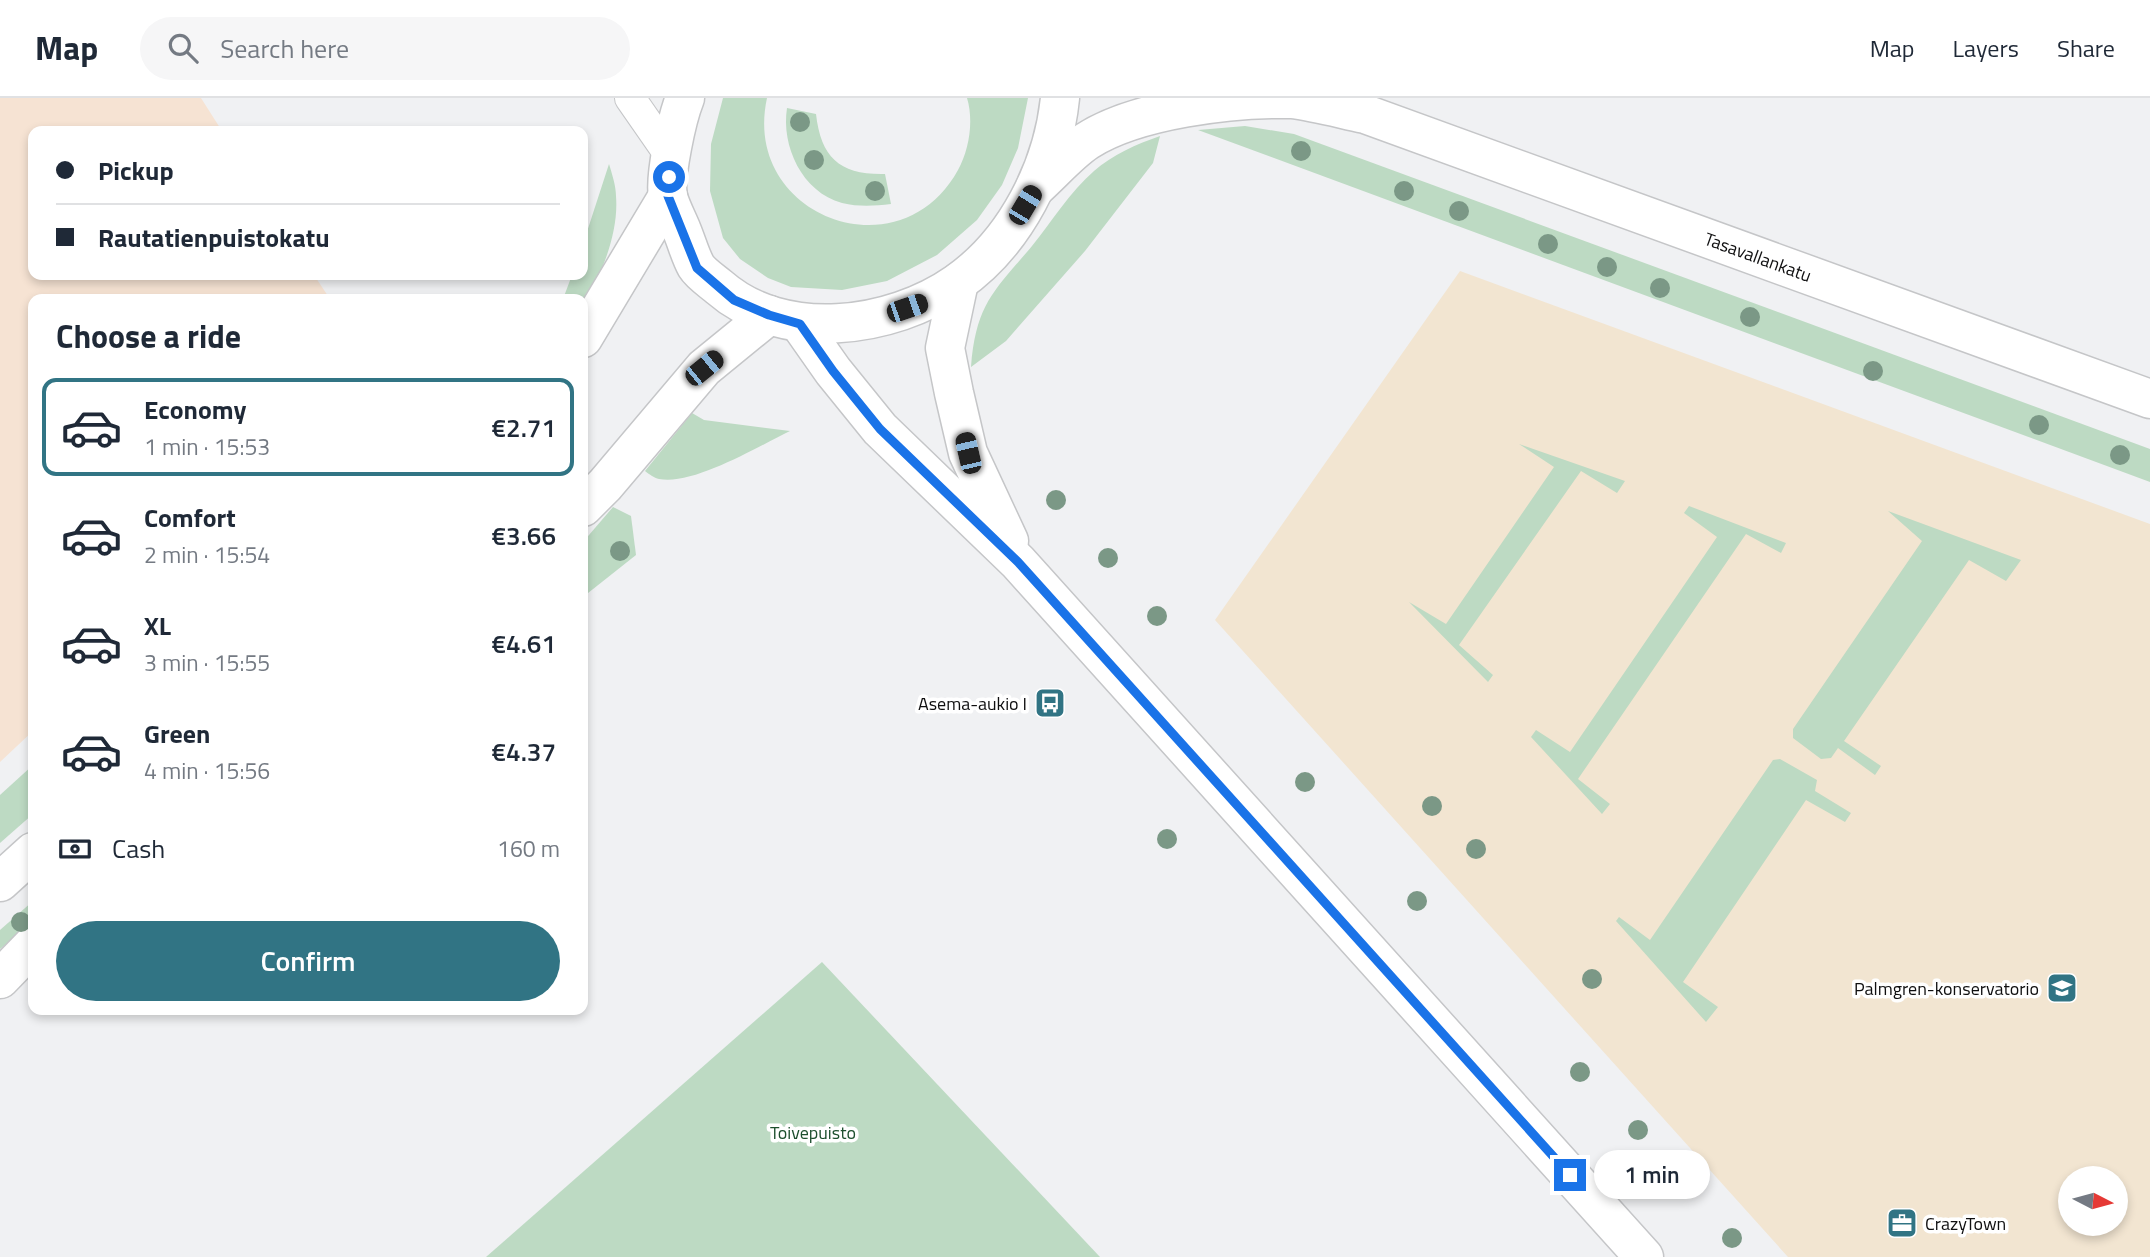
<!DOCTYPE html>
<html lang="en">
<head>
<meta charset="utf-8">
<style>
  :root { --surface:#fff; --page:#f6f6f7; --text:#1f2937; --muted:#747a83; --line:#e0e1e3; --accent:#317484 }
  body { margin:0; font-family:"Titillium Web",sans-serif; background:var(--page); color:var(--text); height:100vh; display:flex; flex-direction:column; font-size:26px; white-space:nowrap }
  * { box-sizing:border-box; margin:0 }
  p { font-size:23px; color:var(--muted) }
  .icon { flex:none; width:38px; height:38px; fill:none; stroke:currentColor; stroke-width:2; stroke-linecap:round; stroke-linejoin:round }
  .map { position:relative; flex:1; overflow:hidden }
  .drawer { position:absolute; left:28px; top:196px; width:560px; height:721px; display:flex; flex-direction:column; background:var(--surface); border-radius:14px; box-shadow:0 4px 10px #0003 }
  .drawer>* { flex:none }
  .guide { position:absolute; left:28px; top:28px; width:560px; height:154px; border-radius:14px; box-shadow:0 4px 10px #0003; display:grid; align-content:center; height:154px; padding:0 28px; background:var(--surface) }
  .needle { width:46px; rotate:96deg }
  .tools { position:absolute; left:2058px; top:1068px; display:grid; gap:14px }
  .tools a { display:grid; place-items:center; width:70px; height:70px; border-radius:50%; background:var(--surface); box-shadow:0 4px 10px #0003; font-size:35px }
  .end { position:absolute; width:32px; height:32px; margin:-16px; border:9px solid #1a73e8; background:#fff; box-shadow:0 0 0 4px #fff }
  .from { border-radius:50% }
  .bubble { position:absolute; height:49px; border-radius:24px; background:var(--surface); box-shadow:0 4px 10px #0003; font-size:23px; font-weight:600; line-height:49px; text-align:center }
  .car { position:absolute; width:21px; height:42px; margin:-21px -10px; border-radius:9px; box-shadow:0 0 5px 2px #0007; background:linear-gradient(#222 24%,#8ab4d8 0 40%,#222 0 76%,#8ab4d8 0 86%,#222 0) }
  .guide b { display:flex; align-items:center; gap:24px; height:66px; font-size:26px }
  .guide b+b { border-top:2px solid var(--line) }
  .guide i { width:18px; height:18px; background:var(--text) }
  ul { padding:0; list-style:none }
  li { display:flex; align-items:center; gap:21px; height:98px; margin:0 14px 10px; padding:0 14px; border:4px solid transparent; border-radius:14px }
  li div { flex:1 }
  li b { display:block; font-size:26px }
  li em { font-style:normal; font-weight:600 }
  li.current { border-color:var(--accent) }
  li>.icon { width:63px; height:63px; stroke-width:1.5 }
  h2 { padding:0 28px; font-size:32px; line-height:84px }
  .pay { display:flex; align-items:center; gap:18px; height:77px; padding:0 28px; font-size:26px }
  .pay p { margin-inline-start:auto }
  .cta { display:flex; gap:14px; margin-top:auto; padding:14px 28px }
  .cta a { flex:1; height:80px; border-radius:42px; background:var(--accent); color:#fff; font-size:28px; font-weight:600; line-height:80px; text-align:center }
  header { display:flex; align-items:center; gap:42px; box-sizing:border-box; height:98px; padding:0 35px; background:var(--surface); border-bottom:2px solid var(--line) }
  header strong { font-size:33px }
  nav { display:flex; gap:38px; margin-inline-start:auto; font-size:24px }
  .search { width:490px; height:63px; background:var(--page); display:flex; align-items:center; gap:18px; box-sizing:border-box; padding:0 24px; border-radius:38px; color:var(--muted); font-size:26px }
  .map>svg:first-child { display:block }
</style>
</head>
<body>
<header>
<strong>Map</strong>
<div class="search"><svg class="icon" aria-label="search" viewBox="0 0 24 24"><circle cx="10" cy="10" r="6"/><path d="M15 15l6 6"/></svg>Search here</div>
<nav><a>Map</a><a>Layers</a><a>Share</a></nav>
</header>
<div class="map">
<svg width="2150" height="1159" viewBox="0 0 2150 1159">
  <rect width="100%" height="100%" fill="#f0f1f3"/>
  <polygon fill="#f6e3d3" points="0,0 201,0 222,33 33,33 33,177 314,177 330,201 33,201 33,633 0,664"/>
  <path fill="#f2e5d1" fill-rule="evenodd" d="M1460,173L2150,426V1159H1788L1215,522ZM2070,1080H2116V1125H2070Z"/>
  <g fill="#bddac3">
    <path d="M723,0H767C741,118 900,178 958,72C969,52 974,23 967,0H1028L1018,50L1002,87L977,122L937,157L887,183L842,192L791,189L768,180L740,161L723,140L710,93L711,46Z"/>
    <path d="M787,10L816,16C821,60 840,77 885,76L891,106C874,108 859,109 842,105C802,94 781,48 787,10Z"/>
    <polygon points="1245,28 1294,36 2150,351 2150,384 1198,32"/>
    <path d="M1160,38L1153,65L1085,153L1006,243L971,269C976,206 994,193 1032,148C1052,123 1070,94 1094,73C1112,57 1137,46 1160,38Z"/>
    <path d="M609,66C612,76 616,88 616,98C619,136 601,177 583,209V201H563L572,177H583V146Z"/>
    <path d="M692,315L704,322L790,333C759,348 693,388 659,381C654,380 649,376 645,373Z"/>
    <polygon points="1519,346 1625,383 1617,395 1581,373 1459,547 1493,577 1488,584 1409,504 1446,526 1554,369"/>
    <polygon points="1689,408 1786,445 1781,455 1746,436 1578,681 1610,706 1602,716 1531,639 1536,632 1570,654 1717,439 1684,415"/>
    <polygon points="613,409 631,418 636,457 583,499 583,444"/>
    <polygon points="1888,413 2021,462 2006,483 1969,462 1844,643 1881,668 1875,677 1838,650 1831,660 1821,661 1793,640 1793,631 1922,443"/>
    <polygon points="1780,661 1817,682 1815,693 1851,715 1845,724 1806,702 1683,884 1718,909 1706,924 1616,823 1619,819 1650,842 1773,662"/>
    <polygon points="33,667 33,716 0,745 0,697"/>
    <polygon points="33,803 33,824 0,851 0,832"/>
    <polygon points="822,864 1100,1159 486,1159"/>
  </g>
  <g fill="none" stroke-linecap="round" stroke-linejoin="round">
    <g stroke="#c5c6c8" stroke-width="32">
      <polyline id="service" points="630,0 671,59"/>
    </g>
    <g stroke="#c5c6c8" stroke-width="41">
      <path id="minor" d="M1035,90C1052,75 1069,55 1087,43C1137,11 1232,0 1291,1C1316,4 1341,11 1365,16L2150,301"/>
    </g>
    <g stroke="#c5c6c8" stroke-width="41">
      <g id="tertiary">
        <polyline points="959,184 945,250 954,295 968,355 1009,443"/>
        <polyline points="800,226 833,273 880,331 1018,464 1644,1159"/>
      </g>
    </g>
    <g stroke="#c5c6c8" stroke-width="41">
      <g id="secondary">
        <path d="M685,0C677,20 664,79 668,99C671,110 678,123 682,133C687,145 690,157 696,168C701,176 712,183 719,189C783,245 891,231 957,185C1016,144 1053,69 1060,0"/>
        <polyline points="583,240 668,98"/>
        <polyline points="583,409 605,387 704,270 769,217"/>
        <polyline points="0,784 33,754"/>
        <polyline points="0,881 33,847"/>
      </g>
    </g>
    <use href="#service" stroke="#fff" stroke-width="30"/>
    <use href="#minor" stroke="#fff" stroke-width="38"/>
    <use href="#tertiary" stroke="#fff" stroke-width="38"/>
    <use href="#secondary" stroke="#fff" stroke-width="38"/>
  </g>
  <g fill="#7b9886">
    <circle cx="800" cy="24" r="10"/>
    <circle cx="1301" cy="53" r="10"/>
    <circle cx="814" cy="62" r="10"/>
    <circle cx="875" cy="93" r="10"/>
    <circle cx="1404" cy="93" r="10"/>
    <circle cx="1459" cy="113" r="10"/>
    <circle cx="1548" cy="146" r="10"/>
    <circle cx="1607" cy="169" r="10"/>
    <circle cx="1660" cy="190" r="10"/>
    <circle cx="1750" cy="219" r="10"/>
    <circle cx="1873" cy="273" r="10"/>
    <circle cx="2039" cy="327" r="10"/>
    <circle cx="2120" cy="357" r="10"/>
    <circle cx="1056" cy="402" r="10"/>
    <circle cx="620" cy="453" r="10"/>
    <circle cx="1108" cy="460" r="10"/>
    <circle cx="1157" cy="518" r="10"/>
    <circle cx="1305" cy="684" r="10"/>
    <circle cx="1432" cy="708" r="10"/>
    <circle cx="1167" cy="741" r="10"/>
    <circle cx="1476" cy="751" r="10"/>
    <circle cx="1417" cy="803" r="10"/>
    <circle cx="21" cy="824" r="10"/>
    <circle cx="1592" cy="881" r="10"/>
    <circle cx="1580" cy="974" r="10"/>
    <circle cx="1638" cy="1032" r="10"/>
    <circle cx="1678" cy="1084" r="10"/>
    <circle cx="1732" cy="1140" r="10"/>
  </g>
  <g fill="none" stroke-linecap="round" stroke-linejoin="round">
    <polyline stroke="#1a73e8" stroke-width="9" points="669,79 668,98 697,170 734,202 769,217 800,226 833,273 880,331 1018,464 1570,1077"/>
  </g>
  <defs>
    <g id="bus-square" transform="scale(1.575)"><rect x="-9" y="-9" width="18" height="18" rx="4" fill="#317484" stroke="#fff"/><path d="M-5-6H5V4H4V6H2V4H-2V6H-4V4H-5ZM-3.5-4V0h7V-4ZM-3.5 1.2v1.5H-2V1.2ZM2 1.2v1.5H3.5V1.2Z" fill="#fff"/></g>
    <g id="school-square" transform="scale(1.575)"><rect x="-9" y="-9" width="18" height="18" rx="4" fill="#317484" stroke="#fff"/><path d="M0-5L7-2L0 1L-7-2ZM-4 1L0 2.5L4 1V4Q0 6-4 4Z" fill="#fff"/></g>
    <g id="office-square" transform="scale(1.575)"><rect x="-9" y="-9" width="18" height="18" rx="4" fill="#317484" stroke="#fff"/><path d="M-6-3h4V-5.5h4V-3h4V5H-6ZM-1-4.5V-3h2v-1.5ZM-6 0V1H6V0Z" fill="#fff"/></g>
  </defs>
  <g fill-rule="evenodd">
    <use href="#bus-square" x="1050" y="605"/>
    <use href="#school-square" x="2062" y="890"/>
    <use href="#office-square" x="1902" y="1125"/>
  </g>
  <g text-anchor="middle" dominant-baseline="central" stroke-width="7" stroke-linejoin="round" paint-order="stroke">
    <g font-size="18" fill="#0f0f10" stroke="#fff">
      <text transform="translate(1758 159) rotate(20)">Tasavallankatu</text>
    </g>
    <g font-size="18" fill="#0f0f10" stroke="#fff" text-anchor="end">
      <text x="1027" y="605">Asema-aukio I</text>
      <text x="2039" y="890">Palmgren-konservatorio</text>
      <text x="1925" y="1125" text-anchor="start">CrazyTown</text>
    </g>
    <g font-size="18" fill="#1c4f2d" stroke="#fff">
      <text x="813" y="1034">Toivepuisto</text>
    </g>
  </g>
</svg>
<div class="tools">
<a><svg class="needle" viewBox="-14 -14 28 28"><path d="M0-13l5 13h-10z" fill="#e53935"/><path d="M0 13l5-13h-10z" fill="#747a83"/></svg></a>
</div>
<i class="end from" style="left:669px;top:79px"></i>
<i class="end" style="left:1570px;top:1077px"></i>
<div class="bubble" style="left:1594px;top:1052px;width:116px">1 min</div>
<i class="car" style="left:1025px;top:107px;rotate:31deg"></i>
<i class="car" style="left:907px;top:210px;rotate:71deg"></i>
<i class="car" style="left:704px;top:270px;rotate:51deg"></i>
<i class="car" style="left:968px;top:355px;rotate:347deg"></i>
<div class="guide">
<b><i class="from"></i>Pickup</b>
<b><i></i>Rautatienpuistokatu</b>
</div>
<section class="drawer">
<h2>Choose a ride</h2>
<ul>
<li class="current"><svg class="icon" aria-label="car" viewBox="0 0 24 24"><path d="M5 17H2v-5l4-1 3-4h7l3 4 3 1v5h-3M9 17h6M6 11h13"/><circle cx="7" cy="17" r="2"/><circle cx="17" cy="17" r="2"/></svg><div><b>Economy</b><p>1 min · 15:53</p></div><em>€2.71</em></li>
<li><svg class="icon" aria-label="car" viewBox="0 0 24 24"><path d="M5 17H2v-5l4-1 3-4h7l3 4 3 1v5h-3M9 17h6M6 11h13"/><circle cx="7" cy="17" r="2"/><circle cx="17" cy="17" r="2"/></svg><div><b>Comfort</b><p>2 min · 15:54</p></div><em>€3.66</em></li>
<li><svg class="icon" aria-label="car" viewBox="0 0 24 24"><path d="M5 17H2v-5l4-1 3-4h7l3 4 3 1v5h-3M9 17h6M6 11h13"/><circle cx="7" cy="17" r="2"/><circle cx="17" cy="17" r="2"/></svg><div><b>XL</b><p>3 min · 15:55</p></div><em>€4.61</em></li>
<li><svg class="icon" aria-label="car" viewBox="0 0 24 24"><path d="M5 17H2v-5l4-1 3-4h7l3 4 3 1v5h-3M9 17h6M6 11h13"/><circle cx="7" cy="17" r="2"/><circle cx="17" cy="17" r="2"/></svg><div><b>Green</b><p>4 min · 15:56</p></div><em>€4.37</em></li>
</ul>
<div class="pay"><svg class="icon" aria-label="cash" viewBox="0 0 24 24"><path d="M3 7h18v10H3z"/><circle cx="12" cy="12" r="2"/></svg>Cash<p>160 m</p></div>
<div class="cta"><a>Confirm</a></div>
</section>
</div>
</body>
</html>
